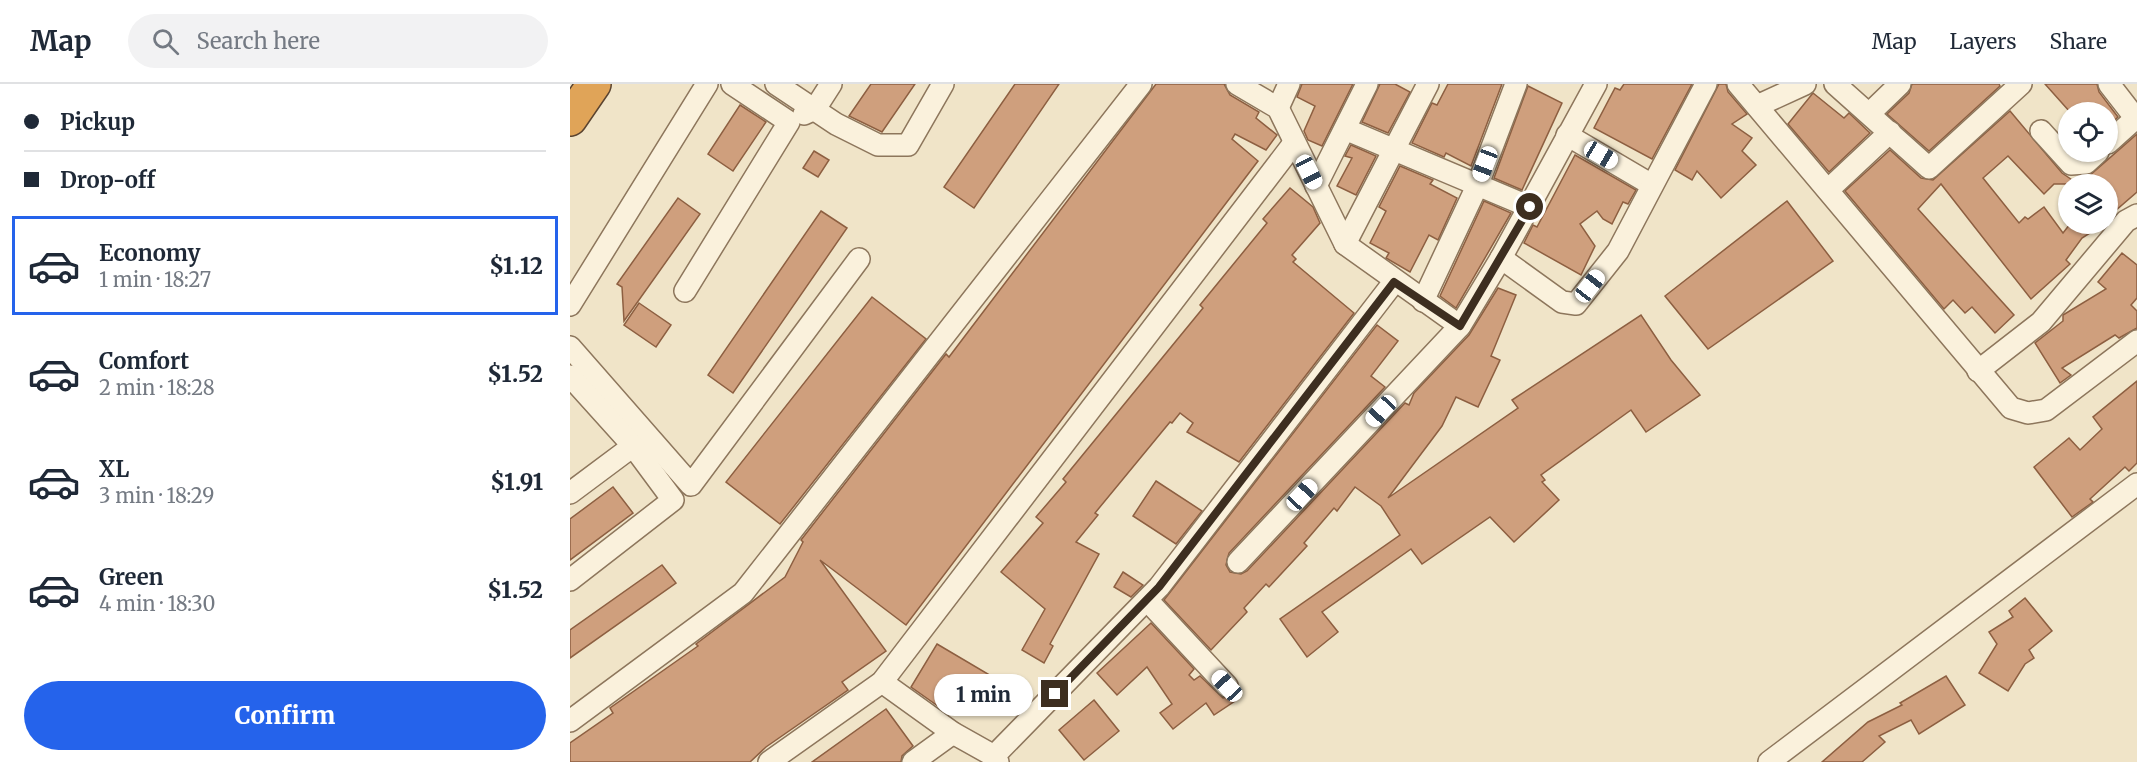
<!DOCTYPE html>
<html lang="en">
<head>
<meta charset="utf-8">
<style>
  :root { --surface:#fff; --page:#f2f2f3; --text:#1f2937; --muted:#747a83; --line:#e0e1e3; --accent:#2563eb }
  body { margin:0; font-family:Merriweather,serif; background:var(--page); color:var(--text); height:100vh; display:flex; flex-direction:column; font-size:22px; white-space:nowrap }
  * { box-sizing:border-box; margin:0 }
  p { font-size:20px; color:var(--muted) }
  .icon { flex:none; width:33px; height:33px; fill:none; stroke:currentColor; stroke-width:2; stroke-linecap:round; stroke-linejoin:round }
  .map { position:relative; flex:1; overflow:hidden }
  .side { display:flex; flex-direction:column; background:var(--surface); width:570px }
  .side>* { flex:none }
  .guide { display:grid; align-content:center; height:132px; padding:0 24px; background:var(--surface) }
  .buttons { position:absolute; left:1488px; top:18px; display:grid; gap:12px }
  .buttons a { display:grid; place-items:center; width:60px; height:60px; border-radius:50%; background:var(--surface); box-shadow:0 2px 4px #0004; font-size:30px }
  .end { position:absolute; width:27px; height:27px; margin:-14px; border:8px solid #3d2e20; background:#fff; box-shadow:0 0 0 3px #fff }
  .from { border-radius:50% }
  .bubble { position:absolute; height:42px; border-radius:21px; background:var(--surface); box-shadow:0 2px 4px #0004; font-size:20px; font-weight:800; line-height:42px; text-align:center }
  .car { position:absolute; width:18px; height:36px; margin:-18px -9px; border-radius:8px; box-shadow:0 0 4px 2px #0007; background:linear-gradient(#fff 24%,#345 0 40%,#fff 0 76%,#345 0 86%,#fff 0) }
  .guide b { display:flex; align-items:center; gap:21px; height:57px; font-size:22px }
  .guide b+b { border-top:2px solid var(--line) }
  .guide i { width:15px; height:15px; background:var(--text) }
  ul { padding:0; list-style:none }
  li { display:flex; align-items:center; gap:18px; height:99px; margin:0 12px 9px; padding:0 12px; border:3px solid transparent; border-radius:0px }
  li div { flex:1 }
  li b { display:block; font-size:22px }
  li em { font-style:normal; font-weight:800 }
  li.selected { border-color:var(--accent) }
  li>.icon { width:54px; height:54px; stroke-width:1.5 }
  .action { display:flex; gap:12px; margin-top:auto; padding:12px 24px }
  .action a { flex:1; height:69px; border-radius:36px; background:var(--accent); color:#fff; font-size:24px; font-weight:800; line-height:69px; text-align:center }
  header { display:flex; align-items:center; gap:36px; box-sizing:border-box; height:84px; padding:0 30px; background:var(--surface); border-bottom:2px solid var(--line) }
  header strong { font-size:28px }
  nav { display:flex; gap:33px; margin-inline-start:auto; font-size:21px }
  .search { width:420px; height:54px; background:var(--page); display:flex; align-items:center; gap:15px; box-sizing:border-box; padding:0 21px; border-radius:33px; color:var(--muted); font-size:22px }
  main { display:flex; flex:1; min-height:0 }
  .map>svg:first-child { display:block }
</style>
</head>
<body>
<header>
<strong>Map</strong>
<div class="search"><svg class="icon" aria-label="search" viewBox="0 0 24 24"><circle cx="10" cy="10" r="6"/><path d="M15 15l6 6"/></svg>Search here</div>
<nav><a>Map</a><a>Layers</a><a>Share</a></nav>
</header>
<main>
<section class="side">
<div class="guide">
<b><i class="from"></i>Pickup</b>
<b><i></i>Drop-off</b>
</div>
<ul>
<li class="selected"><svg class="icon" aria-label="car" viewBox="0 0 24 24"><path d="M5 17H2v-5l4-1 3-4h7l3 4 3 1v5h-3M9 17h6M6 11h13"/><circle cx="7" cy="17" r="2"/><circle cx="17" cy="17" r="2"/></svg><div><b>Economy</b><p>1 min · 18:27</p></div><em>$1.12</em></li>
<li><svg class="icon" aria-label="car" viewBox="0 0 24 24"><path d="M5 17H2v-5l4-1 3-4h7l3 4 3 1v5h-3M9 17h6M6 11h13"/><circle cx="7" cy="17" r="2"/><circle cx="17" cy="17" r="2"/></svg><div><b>Comfort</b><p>2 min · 18:28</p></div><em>$1.52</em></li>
<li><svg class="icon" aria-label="car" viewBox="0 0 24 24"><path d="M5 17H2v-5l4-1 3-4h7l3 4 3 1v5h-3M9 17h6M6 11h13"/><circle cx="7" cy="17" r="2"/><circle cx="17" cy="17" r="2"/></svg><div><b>XL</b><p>3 min · 18:29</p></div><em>$1.91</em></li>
<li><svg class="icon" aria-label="car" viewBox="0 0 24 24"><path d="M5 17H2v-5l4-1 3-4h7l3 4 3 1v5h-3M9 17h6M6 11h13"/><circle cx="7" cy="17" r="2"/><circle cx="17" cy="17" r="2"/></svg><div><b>Green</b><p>4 min · 18:30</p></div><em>$1.52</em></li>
</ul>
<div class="action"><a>Confirm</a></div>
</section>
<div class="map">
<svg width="1567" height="678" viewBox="0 0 1567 678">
  <rect width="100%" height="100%" fill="#f0e4c8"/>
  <g fill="#cf9f7d" stroke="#8d5f41" stroke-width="1.5">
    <polygon points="301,0 345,0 312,48 279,32"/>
    <polygon points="445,0 489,0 404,124 374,103"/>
    <polygon points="586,0 654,0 660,11 689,28 686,34 707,51 696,66 665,50 662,55 688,77 336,541 250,476 316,567 272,598 278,606 196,663 180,678 0,678 0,659 43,629 40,624 128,562 126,560 215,493 233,458 231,456 376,270 379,273"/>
    <polygon points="732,0 783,0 752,62 738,56 734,47 745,22 727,13"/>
    <polygon points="810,0 825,0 840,8 818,49 792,38"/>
    <polygon points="878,0 932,0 901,82 876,69 874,73 842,59 862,19 867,21"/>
    <polygon points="1054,0 1122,0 1082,75 1024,44 1045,4 1050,6"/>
    <polygon points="1149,0 1156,0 1158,8 1177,30 1162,40 1182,54 1172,67 1186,81 1151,114 1127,87 1122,96 1105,86"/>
    <polygon points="1342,0 1429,0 1430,2 1359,67 1317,30 1339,9"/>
    <polygon points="1475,0 1527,0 1529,8 1548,33 1538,42 1538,28 1500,28"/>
    <polygon points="958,2 992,19 952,106 924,94"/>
    <polygon points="1243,9 1274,34 1279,29 1300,49 1259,88 1218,40"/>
    <polygon points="170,21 196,38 163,87 138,70"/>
    <polygon points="1440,27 1492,89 1508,100 1484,100 1474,110 1438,72 1413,94 1449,139 1455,133 1458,135 1474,123 1493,149 1500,140 1534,140 1512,154 1496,176 1500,180 1461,215 1371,100 1348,125 1444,231 1425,249 1402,223 1395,229 1383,216 1374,225 1275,107 1320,66 1351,94 1363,96"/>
    <polygon points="1567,50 1567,108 1538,133 1538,100 1510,100"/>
    <polygon points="781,61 806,72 786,111 767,102 782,74 775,72"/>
    <polygon points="244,67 259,76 248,93 233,84"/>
    <polygon points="1005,71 1066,106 1058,120 1053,118 1042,140 1033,135 1027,127 1010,140 1025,162 1011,191 954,159 963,141 967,143"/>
    <polygon points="830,82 863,96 860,100 887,114 868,156 859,151 840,188 816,174 819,169 800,159 816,127 809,123"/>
    <polygon points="720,104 743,123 750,139 722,171 726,175 723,178 784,229 669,378 617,348 623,339 610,329 602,339 600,338 525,429 528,431 506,458 529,470 480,560 483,562 474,579 452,566 475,525 431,488 473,439 466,433 496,398 493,395 633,224 630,221 697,139 693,135"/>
    <polygon points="108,114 130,130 54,237 52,203 47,200"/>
    <polygon points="914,117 941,129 886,224 870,212"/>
    <polygon points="1217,117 1263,177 1138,265 1095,212"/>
    <polygon points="251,127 277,144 163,309 138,291"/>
    <polygon points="1552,169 1567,181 1567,214 1561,221 1567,227 1567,244 1549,254 1545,251 1492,284 1501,291 1490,299 1465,259 1493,237 1493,231 1536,205 1528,198"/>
    <polygon points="928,204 946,211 921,272 930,276 908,323 886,313 872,342 818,414 948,324 942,316 1071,231 1101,276 1130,311 1076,348 1061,326 971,391 975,396 972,398 989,416 944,458 920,433 852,480 841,465 752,528 768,548 737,573 710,535 830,451 811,422 785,403 767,427 764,424 734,459 737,462 699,503 696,500 674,524 677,528 641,566 594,516 807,241 828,257 801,292 815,303 659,469 656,481 660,488 671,490 677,487 835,319 839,321 844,309 899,251"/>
    <polygon points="302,213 356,255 210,440 156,398"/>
    <polygon points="69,219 101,241 86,263 54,241"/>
    <polygon points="1567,297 1567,379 1559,387 1555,383 1520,415 1523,418 1502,433 1464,383 1499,354 1510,366 1532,345 1523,333"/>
    <polygon points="586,397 632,427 606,460 563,432"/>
    <polygon points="43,403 63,429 0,476 0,435"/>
    <polygon points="92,481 106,499 0,574 0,546"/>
    <polygon points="553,488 573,501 561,513 544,503"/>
    <polygon points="1455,514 1482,547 1459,566 1464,574 1455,580 1438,607 1409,589 1427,560 1419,548 1443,533 1439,527"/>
    <polygon points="581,539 624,585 619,591 624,596 630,592 653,614 665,611 668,615 644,631 636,619 603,645 590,629 602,620 577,583 547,611 527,589"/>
    <polygon points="367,560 423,593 403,626 383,614 375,627 341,603"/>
    <polygon points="1376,592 1395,621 1349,650 1341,636 1309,652 1315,658 1292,678 1252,678 1298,638 1332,621 1330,619"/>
    <polygon points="524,616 549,647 514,676 489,646"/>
    <polygon points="316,625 343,662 332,672 331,678 242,678"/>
  </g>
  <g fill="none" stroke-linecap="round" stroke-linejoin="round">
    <g stroke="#8d765c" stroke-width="24">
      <g id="street">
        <polyline points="206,0 266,40 308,61 338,61 373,0"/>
        <polyline points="667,0 708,24 775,160 890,242 668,478"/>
        <polyline points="1168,0 1441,324 1458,329 1476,326 1567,257"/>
        <polyline points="1265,0 1359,84 1451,0"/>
        <polyline points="1539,0 1567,36"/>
        <polyline points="1187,22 1235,0"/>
        <polyline points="708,24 719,0"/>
        <polyline points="1300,29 1330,0"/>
        <polyline points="234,30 245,25 261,0"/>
        <polyline points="775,45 960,123"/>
        <polyline points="1471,47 1501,80 1516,79 1528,68"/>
        <polyline points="997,51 1082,101"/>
        <polyline points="1538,59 1567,33"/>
        <polyline points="746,102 797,0"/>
        <polyline points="1258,106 1320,48"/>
        <polyline points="775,160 858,0"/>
        <polyline points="931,174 992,218 1006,220 1048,167 1136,0"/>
        <polyline points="115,207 219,38 162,0"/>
        <polyline points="853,217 908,100 946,0"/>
        <polyline points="0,221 137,0"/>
        <polyline points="890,242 931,174 1026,0"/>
        <polyline points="0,263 121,401 289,175"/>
        <polyline points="1408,287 1471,238 1556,137 1567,131"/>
        <polyline points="0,292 63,362 103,416 0,496"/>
        <polyline points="0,409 63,362"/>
        <polyline points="577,516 657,602"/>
        <polyline points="312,598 383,649 424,672 428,678"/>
        <polyline points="0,637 173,509 571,0"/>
        <polyline points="424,672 589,503 824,198"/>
        <polyline points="199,678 312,598 724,59"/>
        <polyline points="343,678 383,649"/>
        <polyline points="1199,678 1567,400"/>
      </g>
    </g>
    <g stroke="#5b4430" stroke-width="36">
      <polyline id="highway" points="0,35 24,0"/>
    </g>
    <use href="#street" stroke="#faf1dc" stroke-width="21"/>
    <use href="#highway" stroke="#e0a458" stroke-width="33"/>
  </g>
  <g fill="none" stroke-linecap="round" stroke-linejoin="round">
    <polyline stroke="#3d2e20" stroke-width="8" points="485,610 589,503 824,198 890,242 960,123"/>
  </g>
</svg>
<div class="buttons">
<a><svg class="icon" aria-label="locate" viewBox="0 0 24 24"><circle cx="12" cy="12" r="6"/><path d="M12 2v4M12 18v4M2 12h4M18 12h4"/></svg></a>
<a><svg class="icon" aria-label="layers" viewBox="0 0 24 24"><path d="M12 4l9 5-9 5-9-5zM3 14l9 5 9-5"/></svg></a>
</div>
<i class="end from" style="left:960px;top:123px"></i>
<i class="end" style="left:485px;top:610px"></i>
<div class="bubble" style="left:364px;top:590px;width:99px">1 min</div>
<i class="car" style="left:1031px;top:71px;rotate:120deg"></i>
<i class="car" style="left:915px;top:80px;rotate:201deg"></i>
<i class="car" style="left:739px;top:88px;rotate:153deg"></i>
<i class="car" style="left:1020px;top:202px;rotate:38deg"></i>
<i class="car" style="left:811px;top:327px;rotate:223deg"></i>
<i class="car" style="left:732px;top:411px;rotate:43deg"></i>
<i class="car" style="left:657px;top:602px;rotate:317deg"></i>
</div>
</main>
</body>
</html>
